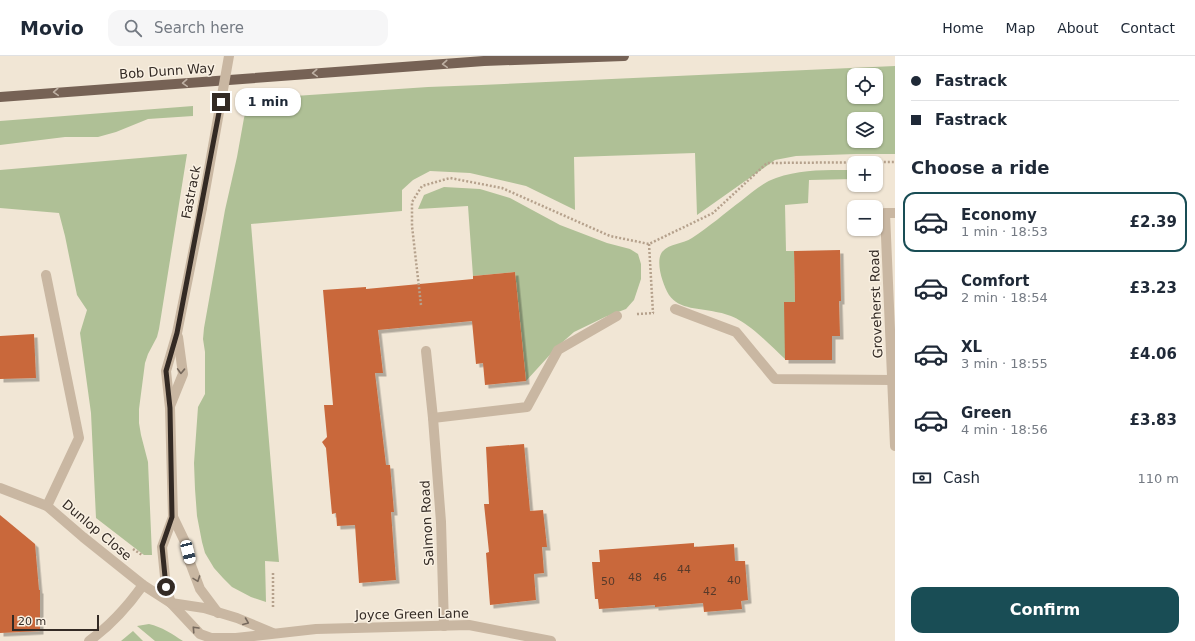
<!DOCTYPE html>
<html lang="en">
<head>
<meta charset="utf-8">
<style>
  :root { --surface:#fff; --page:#f6f6f7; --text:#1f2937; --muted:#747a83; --line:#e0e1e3; --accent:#194d55 }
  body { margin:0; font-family:"DejaVu Sans",sans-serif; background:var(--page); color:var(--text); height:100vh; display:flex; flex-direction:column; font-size:15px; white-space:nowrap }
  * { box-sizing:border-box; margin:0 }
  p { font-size:13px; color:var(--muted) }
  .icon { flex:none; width:22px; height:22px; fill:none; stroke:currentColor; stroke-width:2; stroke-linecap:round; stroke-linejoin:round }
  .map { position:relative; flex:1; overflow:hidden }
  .panel { display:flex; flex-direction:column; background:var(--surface); width:300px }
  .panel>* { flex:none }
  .hud { display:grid; align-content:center; height:88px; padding:0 16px; background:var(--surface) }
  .controls { position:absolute; left:847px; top:12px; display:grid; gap:8px }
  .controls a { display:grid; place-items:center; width:36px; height:36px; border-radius:8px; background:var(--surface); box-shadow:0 1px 3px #0004; font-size:20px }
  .scale { position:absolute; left:12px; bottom:10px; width:87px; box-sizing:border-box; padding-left:4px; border:2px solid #332a24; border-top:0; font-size:11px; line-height:14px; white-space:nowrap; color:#332a24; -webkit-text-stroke:3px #f9f0e2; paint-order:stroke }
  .end { position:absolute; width:18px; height:18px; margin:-9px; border:5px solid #332a24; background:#fff; box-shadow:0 0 0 2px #fff }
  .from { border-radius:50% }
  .bubble { position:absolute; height:28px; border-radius:12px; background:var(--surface); box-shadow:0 1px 3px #0004; font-size:13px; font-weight:800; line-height:28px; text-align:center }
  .car { position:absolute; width:12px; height:24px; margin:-12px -6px; border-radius:5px; box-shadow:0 0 3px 1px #0007; background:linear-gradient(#fff 24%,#345 0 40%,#fff 0 76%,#345 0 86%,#fff 0) }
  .hud b { display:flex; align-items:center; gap:14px; height:38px; font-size:15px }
  .hud b+b { border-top:1px solid var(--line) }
  .hud i { width:10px; height:10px; background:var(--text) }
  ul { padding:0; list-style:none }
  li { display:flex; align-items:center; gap:12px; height:60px; margin:0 8px 6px; padding:0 8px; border:2px solid transparent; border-radius:12px }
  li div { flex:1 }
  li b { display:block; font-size:15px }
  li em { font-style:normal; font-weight:800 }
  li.active { border-color:var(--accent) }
  li>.icon { width:36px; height:36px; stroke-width:1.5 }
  h2 { padding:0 16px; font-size:18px; line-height:48px }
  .pay { display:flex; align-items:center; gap:10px; height:44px; padding:0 16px; font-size:15px }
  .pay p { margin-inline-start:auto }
  .cta { display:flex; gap:8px; margin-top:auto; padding:8px 16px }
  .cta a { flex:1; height:46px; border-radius:12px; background:var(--accent); color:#fff; font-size:16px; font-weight:800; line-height:46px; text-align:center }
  header { display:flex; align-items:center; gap:24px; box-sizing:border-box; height:56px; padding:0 20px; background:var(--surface); border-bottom:1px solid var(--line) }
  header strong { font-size:19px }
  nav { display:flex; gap:22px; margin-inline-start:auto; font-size:14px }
  .search { width:280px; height:36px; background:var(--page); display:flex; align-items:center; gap:10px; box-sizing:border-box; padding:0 14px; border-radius:12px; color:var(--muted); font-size:15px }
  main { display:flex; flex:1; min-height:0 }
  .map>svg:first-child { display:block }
</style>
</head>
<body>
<header>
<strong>Movio</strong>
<div class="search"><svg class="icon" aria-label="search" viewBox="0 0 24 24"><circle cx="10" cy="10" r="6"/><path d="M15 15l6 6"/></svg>Search here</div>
<nav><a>Home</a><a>Map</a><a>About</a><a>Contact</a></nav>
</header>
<main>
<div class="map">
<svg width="895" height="585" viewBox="0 0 895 585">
  <defs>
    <filter id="shadow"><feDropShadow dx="3.5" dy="3.5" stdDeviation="0" flood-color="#0004"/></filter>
  </defs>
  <rect width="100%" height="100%" fill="#f1e6d5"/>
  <g fill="#afc096" fill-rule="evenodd">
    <path d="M895,10V98H856L796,100L775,104L697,159L695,97L574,101L575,154L526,130L470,117L430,115L413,124L402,134V155L251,168L279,506L265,505L266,546L251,541L232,531L223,522L214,512L205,497L202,486L197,460L195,433L194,407L198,351L205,338V296L203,283L204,272L225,154L237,101L244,62L249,43L428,31L481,29ZM854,19H876V41H854ZM854,63H876V85H854Z"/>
    <polygon points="193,50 193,60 148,63 116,76 98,81 65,81 0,89 0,65"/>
    <polygon points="187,98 159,273 157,281 148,298 145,307 139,353 139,367 141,379 148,406 152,499 144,499 96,462 91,357 80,277 87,254 77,239 65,180 59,157 0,152 0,114"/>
    <path d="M854,114V123L809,124L808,147L785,149L786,195H794L795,246L785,303C772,291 754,272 739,264C733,260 723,257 716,256C701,252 679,254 669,239C663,229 655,206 662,196C670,187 683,188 692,182C709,171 725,157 741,145C752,136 762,127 776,122C801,113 828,114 854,114Z"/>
    <polygon points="444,131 480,133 510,142 560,169 607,187 630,193 638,198 641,208 641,223 634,244 626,253 605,261 574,276 557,291 526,325 515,216 473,220 468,150 418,153 424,139"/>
    <path d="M149,568C162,571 172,578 183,585H155L137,570Z"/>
    <polygon points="133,575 143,585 121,585"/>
  </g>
  <g fill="#c9683b" filter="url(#shadow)">
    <polygon points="840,194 841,245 839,245 840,280 832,280 832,304 785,304 784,246 795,246 794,195"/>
    <polygon points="515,216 526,325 485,329 483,307 476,308 472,265 378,274 383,317 375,317 386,409 390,409 394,456 391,456 396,524 359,527 355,469 337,470 336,457 332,458 326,392 322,386 327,381 324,349 333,349 323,234 366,231 366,233 473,223 473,220"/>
    <polygon points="34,278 36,322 0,323 0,280"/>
    <polygon points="524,388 530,455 543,454 547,491 542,491 544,517 534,518 536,544 490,549 486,497 489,496 484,448 489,448 486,391"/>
    <polygon points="0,459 35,488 39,534 40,534 40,575 0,577"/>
    <polygon points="694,487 694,491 734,488 735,505 745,505 748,544 741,545 742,553 704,556 703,547 655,551 655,549 599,553 598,543 595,543 592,506 600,506 599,494"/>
  </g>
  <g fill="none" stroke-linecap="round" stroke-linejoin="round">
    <g stroke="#b5a18c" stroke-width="2.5" stroke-dasharray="2 2" stroke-linecap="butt">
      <polyline points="649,188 653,257"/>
      <polyline points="421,249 412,170 412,146 422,130 450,122 502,132 610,180 649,188 713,157 767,107 895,106"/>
      <polyline points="637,258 654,257"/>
      <polyline points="133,493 142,499"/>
      <polyline points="273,517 273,552"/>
    </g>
    <g stroke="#c9b7a2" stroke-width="10">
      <polyline points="895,157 885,157 895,390"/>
      <polyline points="46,219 79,382 47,450"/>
      <polyline points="675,253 736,276 775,323 892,324"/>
      <polyline points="426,295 433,362"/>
      <polyline points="170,350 183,318 178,281"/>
      <polyline points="0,432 47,450 83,481 143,529 171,547 200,578 211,582 236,582 316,573 469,569 551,585"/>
      <polyline points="173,461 186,488 189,504 200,533 218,557"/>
      <polyline points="171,547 166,531 162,491 173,461 170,352 166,315 177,277 202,152"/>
      <polyline points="171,547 204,552 237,562 273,577"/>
      <polyline points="444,570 441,466 433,362 527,351 558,294 617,260"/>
      <path d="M89,585C110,570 128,550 143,529"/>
    </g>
    <polyline stroke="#766255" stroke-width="10" points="0,41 484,5 624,0"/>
    <polyline stroke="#c9b7a2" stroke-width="10" points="202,152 229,0"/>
  </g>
  <defs><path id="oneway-chevron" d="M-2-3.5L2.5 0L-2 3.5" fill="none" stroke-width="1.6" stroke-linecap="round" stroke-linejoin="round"/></defs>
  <g stroke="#beb0a3">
    <use href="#oneway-chevron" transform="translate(445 8) rotate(176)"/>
    <use href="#oneway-chevron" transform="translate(315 17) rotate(176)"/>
    <use href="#oneway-chevron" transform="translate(185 27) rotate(176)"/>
    <use href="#oneway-chevron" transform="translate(56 36) rotate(176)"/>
  </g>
  <g stroke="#76695d">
    <use href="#oneway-chevron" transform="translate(181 315) rotate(92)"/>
    <use href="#oneway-chevron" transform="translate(197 523) rotate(70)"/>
    <use href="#oneway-chevron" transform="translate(246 566) rotate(22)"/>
    <use href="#oneway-chevron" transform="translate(195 573) rotate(-133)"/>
  </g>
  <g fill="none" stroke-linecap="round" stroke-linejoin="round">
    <polyline stroke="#332a24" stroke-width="5" points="166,531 162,490 172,461 170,352 166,315 177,277 221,46"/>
  </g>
  <g text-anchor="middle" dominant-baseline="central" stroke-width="3" stroke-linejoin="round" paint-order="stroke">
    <g font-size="11" fill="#583a2a">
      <text x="684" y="513">44</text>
      <text x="635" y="521">48</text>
      <text x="660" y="521">46</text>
      <text x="734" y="524">40</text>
      <text x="608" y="525">50</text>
      <text x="710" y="535">42</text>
    </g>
    <g font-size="13" fill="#332a24" stroke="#f9f0e2">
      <text transform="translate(167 15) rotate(-4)">Bob Dunn Way</text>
      <text transform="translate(191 136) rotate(-79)">Fastrack</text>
      <text transform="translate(876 248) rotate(-92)">Groveherst Road</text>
      <text transform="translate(427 467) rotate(-93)">Salmon Road</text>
      <text transform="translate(97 474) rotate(40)">Dunlop Close</text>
      <text transform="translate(412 558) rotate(-1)">Joyce Green Lane</text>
    </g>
  </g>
</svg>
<div class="controls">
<a><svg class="icon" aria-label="locate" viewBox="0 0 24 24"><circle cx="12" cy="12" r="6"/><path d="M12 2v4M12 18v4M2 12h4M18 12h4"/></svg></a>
<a><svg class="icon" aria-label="layers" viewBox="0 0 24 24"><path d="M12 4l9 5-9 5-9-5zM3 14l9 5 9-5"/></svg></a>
<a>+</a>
<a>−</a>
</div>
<div class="scale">20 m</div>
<i class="end from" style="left:166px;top:531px"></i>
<i class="end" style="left:221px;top:46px"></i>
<div class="bubble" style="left:235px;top:32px;width:66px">1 min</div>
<i class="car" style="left:188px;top:496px;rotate:166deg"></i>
</div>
<section class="panel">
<div class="hud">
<b><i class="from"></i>Fastrack</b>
<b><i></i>Fastrack</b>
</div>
<h2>Choose a ride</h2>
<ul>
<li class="active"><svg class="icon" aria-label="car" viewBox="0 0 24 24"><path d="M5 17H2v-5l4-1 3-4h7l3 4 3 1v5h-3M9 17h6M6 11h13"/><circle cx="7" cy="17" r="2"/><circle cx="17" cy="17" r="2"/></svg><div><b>Economy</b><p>1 min · 18:53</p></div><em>£2.39</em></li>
<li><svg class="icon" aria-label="car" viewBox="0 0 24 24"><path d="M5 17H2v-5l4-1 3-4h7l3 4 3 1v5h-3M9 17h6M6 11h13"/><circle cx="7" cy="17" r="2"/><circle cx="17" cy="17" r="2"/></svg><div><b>Comfort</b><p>2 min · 18:54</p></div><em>£3.23</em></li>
<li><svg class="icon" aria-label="car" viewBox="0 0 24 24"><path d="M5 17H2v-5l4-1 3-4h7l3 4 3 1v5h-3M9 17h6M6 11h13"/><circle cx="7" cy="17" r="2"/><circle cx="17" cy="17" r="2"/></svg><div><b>XL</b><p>3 min · 18:55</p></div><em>£4.06</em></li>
<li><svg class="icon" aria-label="car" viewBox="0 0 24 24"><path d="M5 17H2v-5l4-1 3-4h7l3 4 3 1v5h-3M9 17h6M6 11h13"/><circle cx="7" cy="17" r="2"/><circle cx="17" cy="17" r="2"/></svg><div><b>Green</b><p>4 min · 18:56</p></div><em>£3.83</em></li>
</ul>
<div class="pay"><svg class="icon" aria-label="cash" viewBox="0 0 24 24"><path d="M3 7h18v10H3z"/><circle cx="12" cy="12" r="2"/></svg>Cash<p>110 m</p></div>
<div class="cta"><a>Confirm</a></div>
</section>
</main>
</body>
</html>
